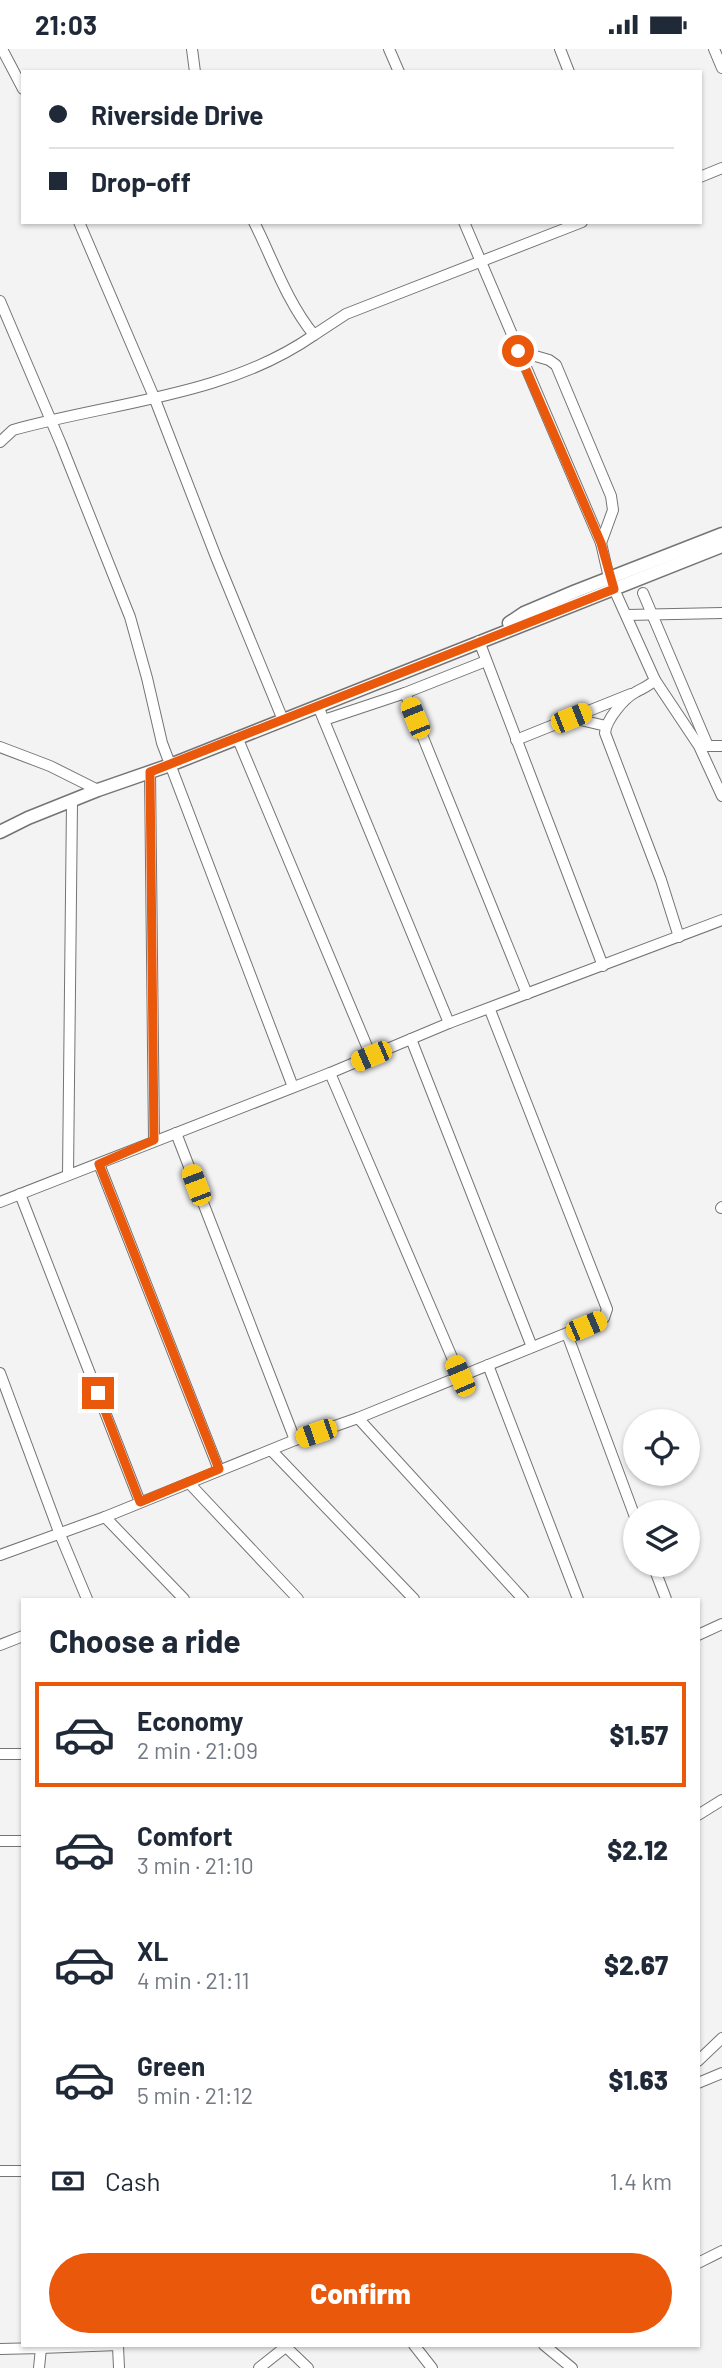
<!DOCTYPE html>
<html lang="en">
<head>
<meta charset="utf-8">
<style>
  :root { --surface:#fff; --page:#f2f2f3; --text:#1f2937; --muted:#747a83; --line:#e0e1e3; --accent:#ea580c }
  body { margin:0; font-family:Barlow,sans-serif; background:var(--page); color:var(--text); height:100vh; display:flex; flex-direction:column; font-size:26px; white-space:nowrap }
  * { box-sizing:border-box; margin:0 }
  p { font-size:23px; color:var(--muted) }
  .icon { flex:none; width:38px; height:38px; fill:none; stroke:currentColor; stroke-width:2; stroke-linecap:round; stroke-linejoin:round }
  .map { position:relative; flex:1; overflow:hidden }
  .drawer { position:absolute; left:21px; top:1549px; width:679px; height:749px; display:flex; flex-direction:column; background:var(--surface); border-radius:0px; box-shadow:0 2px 5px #0004 }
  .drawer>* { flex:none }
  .guide { position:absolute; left:21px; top:21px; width:681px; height:154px; border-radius:0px; box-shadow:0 2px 5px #0004; display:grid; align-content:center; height:154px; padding:0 28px; background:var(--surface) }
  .fabs { position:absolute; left:623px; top:1360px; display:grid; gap:14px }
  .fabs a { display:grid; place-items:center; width:77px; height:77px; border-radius:50%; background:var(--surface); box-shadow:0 2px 5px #0004; font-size:35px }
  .end { position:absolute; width:32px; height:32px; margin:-16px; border:9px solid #ea580c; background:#fff; box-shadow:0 0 0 4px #fff }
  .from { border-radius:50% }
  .car { position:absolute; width:21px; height:42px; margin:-21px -10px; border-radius:9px; box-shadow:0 0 5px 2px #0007; background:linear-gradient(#f5c518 24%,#345 0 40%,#f5c518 0 76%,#345 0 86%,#f5c518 0) }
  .guide b { display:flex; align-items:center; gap:24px; height:66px; font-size:26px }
  .guide b+b { border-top:2px solid var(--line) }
  .guide i { width:18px; height:18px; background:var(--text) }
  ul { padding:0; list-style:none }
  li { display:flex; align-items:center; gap:21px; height:105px; margin:0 14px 10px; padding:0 14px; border:4px solid transparent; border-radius:0px }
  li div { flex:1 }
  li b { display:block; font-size:26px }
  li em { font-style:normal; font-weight:800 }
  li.selected { border-color:var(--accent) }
  li>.icon { width:63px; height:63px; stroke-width:1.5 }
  h2 { padding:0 28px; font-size:32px; line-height:84px }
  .pay { display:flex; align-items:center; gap:18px; height:77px; padding:0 28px; font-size:26px }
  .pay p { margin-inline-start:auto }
  .primary-button { display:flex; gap:14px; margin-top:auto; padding:14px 28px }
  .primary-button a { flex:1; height:80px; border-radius:42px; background:var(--accent); color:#fff; font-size:28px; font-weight:800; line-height:80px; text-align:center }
  .status { display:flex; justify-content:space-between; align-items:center; height:49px; padding:0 35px; background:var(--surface); direction:ltr }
  .status svg { height:19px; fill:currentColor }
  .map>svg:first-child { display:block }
</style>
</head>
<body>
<div class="status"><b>21:03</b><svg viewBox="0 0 49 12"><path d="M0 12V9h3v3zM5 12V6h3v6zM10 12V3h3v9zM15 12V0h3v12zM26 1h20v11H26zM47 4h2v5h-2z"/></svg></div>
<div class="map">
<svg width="722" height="2319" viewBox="0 0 722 2319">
  <rect width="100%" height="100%" fill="#f3f3f4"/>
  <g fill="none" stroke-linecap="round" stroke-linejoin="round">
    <g stroke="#747475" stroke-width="12">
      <g id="minor">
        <polyline points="2,0 23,40"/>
        <polyline points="192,0 195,23"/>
        <polyline points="389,0 399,23"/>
        <polyline points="560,0 569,23"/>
        <polyline points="714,0 722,19"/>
        <polyline points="700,128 722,119"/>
        <polyline points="79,173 154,348 216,508 283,671"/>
        <polyline points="464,173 601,494 609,529 655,631 699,697 722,747"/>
        <polyline points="0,252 61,395 130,568 147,629 162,694 293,1038"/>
        <polyline points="314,286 346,265 582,173"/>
        <polyline points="518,302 549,311 556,316 611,447 613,461 601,494"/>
        <path d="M0,393L13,381C113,353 227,347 314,286C287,253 273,211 254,173"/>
        <polyline points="643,544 708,697"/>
        <polyline points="627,566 722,564"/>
        <polyline points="479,592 603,917"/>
        <path d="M655,631C649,637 643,639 636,643C624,649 606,671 605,684L661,831L679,888"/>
        <polyline points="405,644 527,945"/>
        <polyline points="318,657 449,974"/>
        <polyline points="572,669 606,677"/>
        <polyline points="324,671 405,644 486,612"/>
        <polyline points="237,688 371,1007"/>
        <polyline points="516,691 631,645"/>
        <polyline points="702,697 722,697"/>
        <polyline points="0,698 50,717 98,741"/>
        <polyline points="150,723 154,1091"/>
        <polyline points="411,990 532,1298"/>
        <polyline points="330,1024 460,1327"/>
        <polyline points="176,1084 295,1391"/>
        <polyline points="99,1115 219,1421"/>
        <polyline points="68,1126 72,753"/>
        <polyline points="20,1145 140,1453"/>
        <polyline points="0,1153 330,1024 449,974 722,871"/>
        <polyline points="721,1159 722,1158"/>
        <polyline points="567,1285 635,1468"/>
        <polyline points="488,1316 578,1550"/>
        <polyline points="0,1324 59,1483 87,1550"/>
        <polyline points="358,1369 523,1550"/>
        <polyline points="272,1402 414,1550"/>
        <polyline points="189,1434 298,1550"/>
        <polyline points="105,1468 184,1550"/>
        <polyline points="0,1506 105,1468 295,1391 358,1369 604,1269 607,1260 490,961"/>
        <polyline points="653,1516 666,1550"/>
        <polyline points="698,1586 722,1575"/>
        <polyline points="0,1596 23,1587"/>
        <polyline points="0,1705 23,1705"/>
        <polyline points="698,1766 722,1751"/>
        <polyline points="0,1792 23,1792"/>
        <polyline points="698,2012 722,1989"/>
        <polyline points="698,2034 722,2024"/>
        <polyline points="0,2122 23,2122"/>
        <polyline points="698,2214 722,2202"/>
        <polyline points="41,2296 41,2299 118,2296"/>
        <polyline points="414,2296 432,2319"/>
        <polyline points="544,2296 572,2319"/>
        <polyline points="118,2297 119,2319"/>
        <polyline points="286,2298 308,2319"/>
        <polyline points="0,2300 41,2299 39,2319"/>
        <polyline points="259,2319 288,2296"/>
      </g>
    </g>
    <g stroke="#747475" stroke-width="15">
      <g id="tertiary">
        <polyline points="509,574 524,564 576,542 722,485"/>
        <polyline points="0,783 28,769 98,741 170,716 722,497"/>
      </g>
    </g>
    <use href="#minor" stroke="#fff" stroke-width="10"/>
    <use href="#tertiary" stroke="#fff" stroke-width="12"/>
  </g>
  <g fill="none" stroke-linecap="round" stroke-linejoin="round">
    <polyline stroke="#ea580c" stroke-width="9" points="98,1344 140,1453 219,1420 99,1115 154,1091 150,723 614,540 601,494 518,302"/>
  </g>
</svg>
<div class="fabs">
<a><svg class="icon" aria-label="locate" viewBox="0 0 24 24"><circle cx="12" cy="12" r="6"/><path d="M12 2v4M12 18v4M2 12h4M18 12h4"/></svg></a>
<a><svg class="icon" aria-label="layers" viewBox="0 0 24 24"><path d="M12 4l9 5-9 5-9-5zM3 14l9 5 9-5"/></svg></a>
</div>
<i class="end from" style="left:518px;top:302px"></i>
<i class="end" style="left:98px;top:1344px"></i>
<i class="car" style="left:415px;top:669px;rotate:338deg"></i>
<i class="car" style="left:571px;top:669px;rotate:68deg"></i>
<i class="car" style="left:371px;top:1007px;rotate:247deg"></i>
<i class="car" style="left:196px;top:1136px;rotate:339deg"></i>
<i class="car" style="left:586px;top:1277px;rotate:67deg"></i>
<i class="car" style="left:460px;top:1327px;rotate:337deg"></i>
<i class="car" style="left:316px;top:1384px;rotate:251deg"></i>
<div class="guide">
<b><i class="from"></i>Riverside Drive</b>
<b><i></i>Drop-off</b>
</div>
<section class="drawer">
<h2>Choose a ride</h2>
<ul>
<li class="selected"><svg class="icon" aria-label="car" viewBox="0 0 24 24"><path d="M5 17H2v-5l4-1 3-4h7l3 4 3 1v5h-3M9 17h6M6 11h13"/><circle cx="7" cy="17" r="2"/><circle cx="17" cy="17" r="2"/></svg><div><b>Economy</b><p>2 min · 21:09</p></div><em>$1.57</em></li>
<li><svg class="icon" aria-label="car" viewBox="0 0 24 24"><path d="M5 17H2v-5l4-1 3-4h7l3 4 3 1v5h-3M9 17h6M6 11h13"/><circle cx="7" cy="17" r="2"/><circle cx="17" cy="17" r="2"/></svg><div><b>Comfort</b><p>3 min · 21:10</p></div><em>$2.12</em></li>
<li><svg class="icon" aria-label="car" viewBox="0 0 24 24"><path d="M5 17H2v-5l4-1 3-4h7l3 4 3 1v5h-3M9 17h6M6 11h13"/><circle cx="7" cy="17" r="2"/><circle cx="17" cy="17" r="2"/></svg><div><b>XL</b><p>4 min · 21:11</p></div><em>$2.67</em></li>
<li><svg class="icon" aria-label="car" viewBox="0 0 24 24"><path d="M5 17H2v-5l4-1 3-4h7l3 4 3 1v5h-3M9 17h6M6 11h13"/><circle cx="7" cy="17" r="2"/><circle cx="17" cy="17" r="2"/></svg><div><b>Green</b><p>5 min · 21:12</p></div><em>$1.63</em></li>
</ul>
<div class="pay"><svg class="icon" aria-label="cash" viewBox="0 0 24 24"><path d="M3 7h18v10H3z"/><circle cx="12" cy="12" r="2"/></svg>Cash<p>1.4 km</p></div>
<div class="primary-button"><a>Confirm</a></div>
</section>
</div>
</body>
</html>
